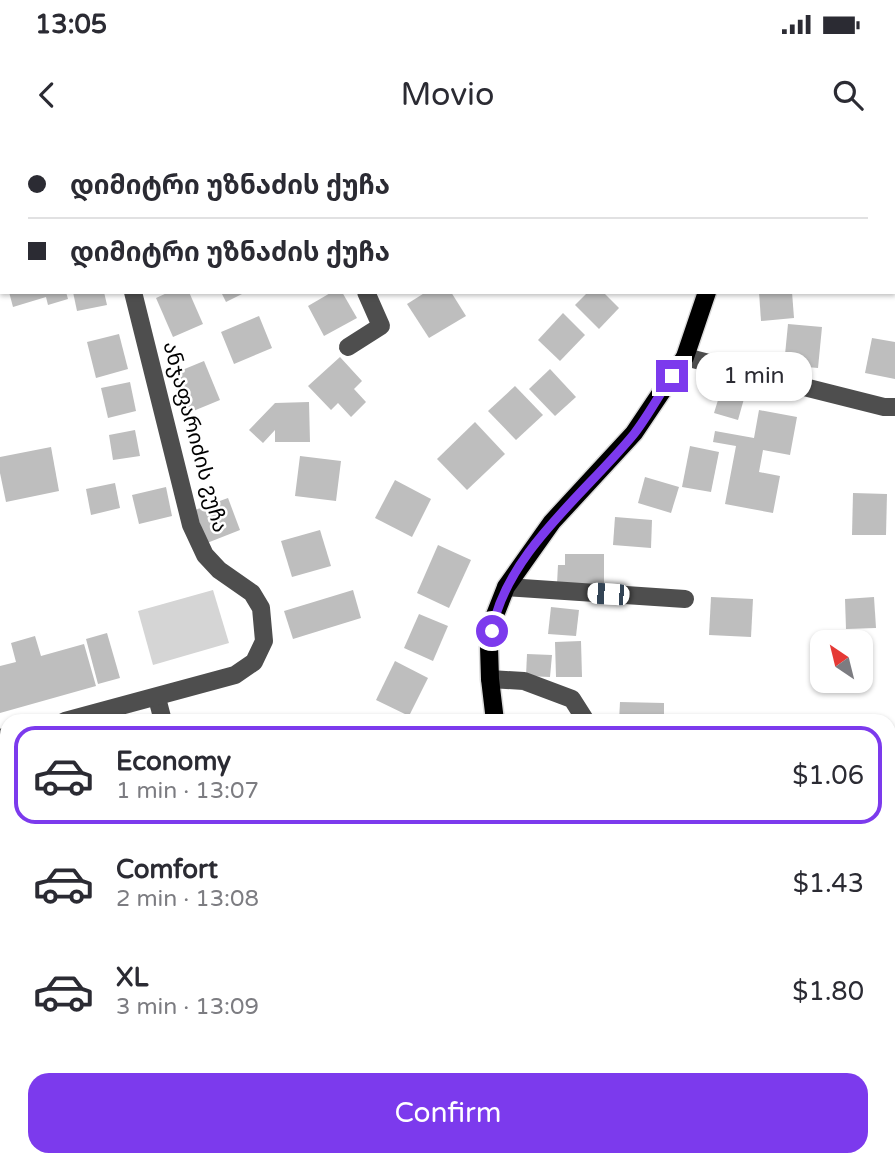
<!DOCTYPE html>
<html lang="en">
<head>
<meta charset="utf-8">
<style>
  :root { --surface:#fff; --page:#f2f2f3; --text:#2b2b33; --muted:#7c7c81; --line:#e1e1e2; --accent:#7c3aed }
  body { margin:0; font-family:"Varela Round","Noto Sans Georgian",sans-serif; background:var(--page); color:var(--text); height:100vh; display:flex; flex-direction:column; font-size:26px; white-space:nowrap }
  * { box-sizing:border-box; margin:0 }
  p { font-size:23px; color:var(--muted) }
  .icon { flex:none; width:38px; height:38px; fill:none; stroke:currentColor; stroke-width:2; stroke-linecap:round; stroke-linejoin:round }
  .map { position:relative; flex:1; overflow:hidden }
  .panel { position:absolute; left:0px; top:574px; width:896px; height:453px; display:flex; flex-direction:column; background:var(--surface); border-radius:21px 21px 0 0; box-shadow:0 2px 5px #0004 }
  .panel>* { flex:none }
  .guide { position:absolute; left:0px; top:0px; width:896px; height:154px; box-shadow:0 2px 5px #0004; display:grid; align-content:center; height:154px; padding:0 28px; background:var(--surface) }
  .needle { width:46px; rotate:325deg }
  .buttons { position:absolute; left:810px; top:490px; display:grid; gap:14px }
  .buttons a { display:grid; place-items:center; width:63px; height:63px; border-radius:14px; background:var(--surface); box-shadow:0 2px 5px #0004; font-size:35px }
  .end { position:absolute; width:32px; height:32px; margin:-16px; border:9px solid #7c3aed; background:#fff; box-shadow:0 0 0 4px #fff }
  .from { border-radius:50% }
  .bubble { position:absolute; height:49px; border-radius:21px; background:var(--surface); box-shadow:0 2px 5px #0004; font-size:23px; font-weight:600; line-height:49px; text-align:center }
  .car { position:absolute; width:21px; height:42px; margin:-21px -10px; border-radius:9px; box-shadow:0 0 5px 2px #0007; background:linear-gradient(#fff 24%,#345 0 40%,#fff 0 76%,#345 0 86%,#fff 0) }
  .guide b { display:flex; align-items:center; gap:24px; height:66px; font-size:26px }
  .guide b+b { border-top:2px solid var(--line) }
  .guide i { width:18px; height:18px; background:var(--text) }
  ul { padding:12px 0 0; list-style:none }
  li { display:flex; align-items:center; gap:21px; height:98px; margin:0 14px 10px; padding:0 14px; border:4px solid transparent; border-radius:21px }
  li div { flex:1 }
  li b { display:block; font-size:26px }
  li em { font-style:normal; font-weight:600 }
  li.active { border-color:var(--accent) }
  li>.icon { width:63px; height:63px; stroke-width:1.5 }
  .cta { display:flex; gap:14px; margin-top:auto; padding:14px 28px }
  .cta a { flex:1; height:80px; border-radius:21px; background:var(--accent); color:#fff; font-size:28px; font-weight:600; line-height:80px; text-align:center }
  .status { display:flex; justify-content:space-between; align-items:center; height:49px; padding:0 35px; background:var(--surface); direction:ltr }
  .status svg { height:19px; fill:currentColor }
  header { display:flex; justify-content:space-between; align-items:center; height:91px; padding:0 28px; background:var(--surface); font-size:32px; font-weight:600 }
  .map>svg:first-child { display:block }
</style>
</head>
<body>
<div class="status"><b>13:05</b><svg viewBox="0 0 49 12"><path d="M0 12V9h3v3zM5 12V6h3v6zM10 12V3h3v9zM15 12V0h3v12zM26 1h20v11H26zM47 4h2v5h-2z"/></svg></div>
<header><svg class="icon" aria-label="back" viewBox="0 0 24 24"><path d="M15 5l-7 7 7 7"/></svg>Movio<svg class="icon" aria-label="search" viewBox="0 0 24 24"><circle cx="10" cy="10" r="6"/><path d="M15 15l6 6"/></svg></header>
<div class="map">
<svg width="895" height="1026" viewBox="0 0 895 1026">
  <rect width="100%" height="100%" fill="#fff"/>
  <polygon fill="#d5d5d5" points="213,450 229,503 153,525 138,471"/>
  <polygon fill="#9c9c9c" points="895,910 895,1026 769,1026 773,1020 889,1020 889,914"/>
  <g fill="#bebebe">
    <polygon points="9,152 66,152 68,159 48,165 46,157 13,167"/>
    <polygon points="73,152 104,152 107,165 77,171"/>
    <polygon points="169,152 189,152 203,184 173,197 156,158"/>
    <polygon points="221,152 246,152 226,162"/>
    <polygon points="332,152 342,152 357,178 324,196 308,166"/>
    <polygon points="426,152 451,152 466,176 429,198 407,164"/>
    <polygon points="588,152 603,152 619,168 599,189 575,165"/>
    <polygon points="759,152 792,152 794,178 761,181"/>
    <polygon points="563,173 585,195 560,221 538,200"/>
    <polygon points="259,176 272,208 234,224 221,192"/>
    <polygon points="788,184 822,187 818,228 784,225"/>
    <polygon points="119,194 128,229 96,238 87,202"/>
    <polygon points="872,198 895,202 895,239 865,233"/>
    <polygon points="340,217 362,241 354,249 366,262 351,277 338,263 331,270 308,246"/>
    <polygon points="204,221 220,260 186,274 170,235"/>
    <polygon points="550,229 576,257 555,276 529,249"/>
    <polygon points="713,231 749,241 738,280 714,273 722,247 709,243"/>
    <polygon points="130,242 136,271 108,278 101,248"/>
    <polygon points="515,246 543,275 516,300 488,271"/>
    <polygon points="309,262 310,302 275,302 275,290 263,303 249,290 275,263"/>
    <polygon points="759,270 797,277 790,315 763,310 759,332 780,336 773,373 725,364 736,306 713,302 715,291 754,298"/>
    <polygon points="475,282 505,314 467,350 437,319"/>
    <polygon points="135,290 140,316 113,320 109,295"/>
    <polygon points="690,306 719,312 711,352 682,347"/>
    <polygon points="51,307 59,351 6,362 0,333 0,317"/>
    <polygon points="300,316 341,321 336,361 295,356"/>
    <polygon points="645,337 679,347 671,373 638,363"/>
    <polygon points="395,340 431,359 412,397 375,378"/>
    <polygon points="115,343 120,368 91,375 86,349"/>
    <polygon points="166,347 172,376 139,384 132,355"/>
    <polygon points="853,353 887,354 886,395 852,395"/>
    <polygon points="228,358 240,390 207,403 195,370"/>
    <polygon points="615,377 652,380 651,408 613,405"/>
    <polygon points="320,390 331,426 292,437 281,401"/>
    <polygon points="438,405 471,420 449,468 417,453"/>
    <polygon points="565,414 604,414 604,445 557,444 558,425 565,425"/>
    <polygon points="353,450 361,478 293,499 284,471"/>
    <polygon points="711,457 753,459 751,497 709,495"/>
    <polygon points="874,457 876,488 846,489 845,459"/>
    <polygon points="551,467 579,470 576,496 548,494"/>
    <polygon points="419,474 448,486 433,521 404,508"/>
    <polygon points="107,493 120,538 98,544 86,499"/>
    <polygon points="35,496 41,516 84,504 96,546 0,573 0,526 16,522 11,503"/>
    <polygon points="581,501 582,537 556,537 555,502"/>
    <polygon points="527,514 552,515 550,537 526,536"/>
    <polygon points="395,521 428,538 409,576 376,560"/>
    <polygon points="620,562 664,563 664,581 619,581"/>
    <polygon points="895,595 895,631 894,631 889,613 889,597"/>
    <polygon points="3,647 7,656 7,688 0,692 0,648"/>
    <polygon points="7,786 7,820 0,822 0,788"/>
    <polygon points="243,1020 282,1020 272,1026 247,1026"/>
    <polygon points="354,1020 399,1020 401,1026 357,1026"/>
  </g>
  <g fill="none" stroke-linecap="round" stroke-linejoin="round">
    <g stroke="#dbdbdb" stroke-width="21">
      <g id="major">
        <polyline points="732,2 732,0"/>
        <polyline points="495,581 490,539 489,506 495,475 506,447 552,382 634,293 685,217 707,152"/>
        <polyline points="889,746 895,747"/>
        <polyline points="0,887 7,886"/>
      </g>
    </g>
    <g stroke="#4e4e4e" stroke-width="18">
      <polyline points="92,0 92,2"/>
      <polyline points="209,0 210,2"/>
      <polyline points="688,0 695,2"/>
      <polyline points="241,2 245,0"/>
      <polyline points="484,2 488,0"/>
      <polyline points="348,207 381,186 366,152"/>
      <polyline points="685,217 884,267 895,267"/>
      <polyline points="506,447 685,459"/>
      <polyline points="490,539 524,541 572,559 586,581"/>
      <polyline points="157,558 163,581"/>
      <polyline points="65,581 235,535 254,522 264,501 261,468 252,453 219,430 205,415 191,385 133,152"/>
      <polyline points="0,598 7,596"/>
      <polyline points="889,735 895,731"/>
      <polyline points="497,1026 502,1020"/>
    </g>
    <use href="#major" stroke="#000" stroke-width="18"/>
    <g stroke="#000" stroke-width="8">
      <g id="rail">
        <polyline points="889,812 895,808"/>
        <polyline points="889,833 895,828"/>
        <polyline points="889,852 895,847"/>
        <polyline points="626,1026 632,1020"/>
        <polyline points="655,1026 661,1020"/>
        <polyline points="677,1026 683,1020"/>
      </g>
    </g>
    <use href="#rail" stroke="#fff" stroke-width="5" stroke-dasharray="16" stroke-linecap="butt"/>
  </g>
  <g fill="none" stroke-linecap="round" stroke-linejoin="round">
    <path stroke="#7c3aed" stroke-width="9" d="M492,491C506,413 586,353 634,294C648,276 659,255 672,236"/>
  </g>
  <g text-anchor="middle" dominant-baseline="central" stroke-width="5" stroke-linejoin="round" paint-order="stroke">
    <g font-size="21" fill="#000" stroke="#fff">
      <text transform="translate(195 297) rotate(75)">ანჯაფარიძის ჷუჩა</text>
    </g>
  </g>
</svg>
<div class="buttons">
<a><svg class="needle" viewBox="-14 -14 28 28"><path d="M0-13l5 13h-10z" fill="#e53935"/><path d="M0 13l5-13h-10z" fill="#7c7c81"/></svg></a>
</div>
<i class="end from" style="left:492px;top:491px"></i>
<i class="end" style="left:672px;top:236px"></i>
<div class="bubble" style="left:696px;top:212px;width:116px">1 min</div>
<i class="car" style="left:608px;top:454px;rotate:274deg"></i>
<div class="guide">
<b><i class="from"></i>დიმიტრი უზნაძის ქუჩა</b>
<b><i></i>დიმიტრი უზნაძის ქუჩა</b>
</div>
<section class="panel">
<ul>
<li class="active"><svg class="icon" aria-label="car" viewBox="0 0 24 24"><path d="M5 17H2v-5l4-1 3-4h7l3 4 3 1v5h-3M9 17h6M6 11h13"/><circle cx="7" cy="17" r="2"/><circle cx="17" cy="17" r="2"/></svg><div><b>Economy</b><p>1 min · 13:07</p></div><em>$1.06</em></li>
<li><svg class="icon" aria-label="car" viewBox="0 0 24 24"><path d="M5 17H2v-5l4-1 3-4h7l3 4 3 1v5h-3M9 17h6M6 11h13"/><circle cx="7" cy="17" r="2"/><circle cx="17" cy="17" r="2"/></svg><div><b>Comfort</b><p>2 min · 13:08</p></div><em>$1.43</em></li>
<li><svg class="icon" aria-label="car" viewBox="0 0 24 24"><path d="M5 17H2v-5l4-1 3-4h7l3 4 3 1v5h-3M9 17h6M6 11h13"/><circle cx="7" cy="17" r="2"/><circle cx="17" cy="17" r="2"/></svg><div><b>XL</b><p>3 min · 13:09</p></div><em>$1.80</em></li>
</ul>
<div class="cta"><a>Confirm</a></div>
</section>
</div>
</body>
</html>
